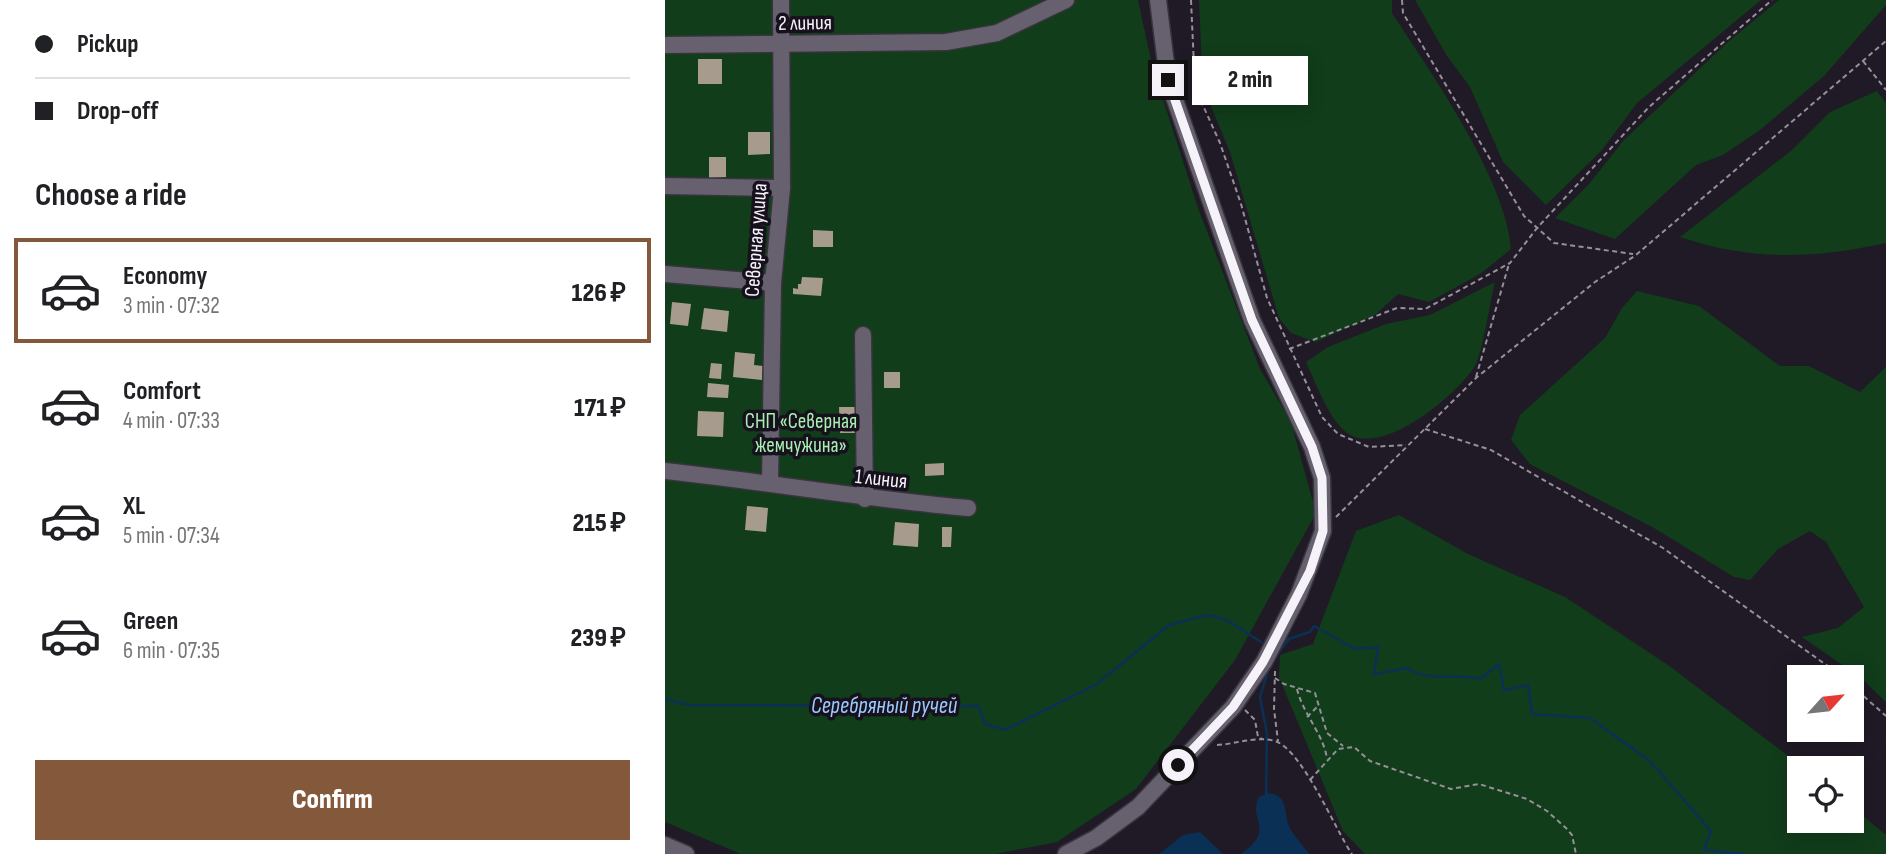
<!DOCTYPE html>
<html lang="en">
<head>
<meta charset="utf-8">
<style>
  :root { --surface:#fff; --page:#f6f6f6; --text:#202124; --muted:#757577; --line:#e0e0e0; --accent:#84583b }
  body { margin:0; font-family:"Sofia Sans Condensed",sans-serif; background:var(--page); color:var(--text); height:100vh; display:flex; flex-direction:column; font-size:26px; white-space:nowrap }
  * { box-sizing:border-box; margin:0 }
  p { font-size:23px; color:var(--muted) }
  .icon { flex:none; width:38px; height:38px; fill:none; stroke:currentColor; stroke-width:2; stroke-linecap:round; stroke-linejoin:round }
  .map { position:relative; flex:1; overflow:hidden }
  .details { display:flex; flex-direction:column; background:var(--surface); width:665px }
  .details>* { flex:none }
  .top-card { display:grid; align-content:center; height:154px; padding:0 35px; background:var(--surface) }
  .needle { width:46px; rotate:63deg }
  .buttons { position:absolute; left:1122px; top:665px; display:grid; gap:14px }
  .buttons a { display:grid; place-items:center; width:77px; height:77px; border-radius:0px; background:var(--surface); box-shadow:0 4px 18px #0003; font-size:35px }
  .end { position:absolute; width:32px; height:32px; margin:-16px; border:9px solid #f6f2fa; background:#111; box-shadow:0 0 0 4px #111 }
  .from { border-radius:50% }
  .bubble { position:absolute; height:49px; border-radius:0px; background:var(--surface); box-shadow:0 4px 18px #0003; font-size:23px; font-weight:800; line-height:49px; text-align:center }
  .top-card b { display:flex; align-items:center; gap:24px; height:66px; font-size:26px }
  .top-card b+b { border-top:2px solid var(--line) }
  .top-card i { width:18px; height:18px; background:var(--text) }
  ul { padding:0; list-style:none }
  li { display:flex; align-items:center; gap:21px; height:105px; margin:0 14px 10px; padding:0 21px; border:4px solid transparent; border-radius:0px }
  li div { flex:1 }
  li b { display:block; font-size:26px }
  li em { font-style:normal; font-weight:800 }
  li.on { border-color:var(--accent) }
  li>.icon { width:63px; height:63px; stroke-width:1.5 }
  h2 { padding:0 35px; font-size:32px; line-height:84px }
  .cta { display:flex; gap:14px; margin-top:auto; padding:14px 35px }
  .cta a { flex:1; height:80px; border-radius:0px; background:var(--accent); color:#fff; font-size:28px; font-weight:800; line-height:80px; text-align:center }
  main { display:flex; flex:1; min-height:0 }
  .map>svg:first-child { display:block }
</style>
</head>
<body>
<main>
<section class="details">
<div class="top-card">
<b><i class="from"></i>Pickup</b>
<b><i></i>Drop-off</b>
</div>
<h2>Choose a ride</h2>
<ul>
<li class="on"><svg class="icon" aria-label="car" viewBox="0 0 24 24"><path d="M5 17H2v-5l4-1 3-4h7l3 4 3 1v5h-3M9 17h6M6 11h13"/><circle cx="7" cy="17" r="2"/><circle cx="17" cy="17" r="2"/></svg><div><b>Economy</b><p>3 min · 07:32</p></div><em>126 ₽</em></li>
<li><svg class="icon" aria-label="car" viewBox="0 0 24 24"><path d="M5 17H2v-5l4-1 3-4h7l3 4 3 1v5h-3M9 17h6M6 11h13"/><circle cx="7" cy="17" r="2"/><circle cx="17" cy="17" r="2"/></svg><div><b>Comfort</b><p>4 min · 07:33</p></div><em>171 ₽</em></li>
<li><svg class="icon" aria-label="car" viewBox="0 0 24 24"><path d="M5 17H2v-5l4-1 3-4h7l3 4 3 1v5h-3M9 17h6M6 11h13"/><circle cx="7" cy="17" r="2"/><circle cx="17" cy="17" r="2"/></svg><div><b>XL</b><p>5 min · 07:34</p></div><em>215 ₽</em></li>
<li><svg class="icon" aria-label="car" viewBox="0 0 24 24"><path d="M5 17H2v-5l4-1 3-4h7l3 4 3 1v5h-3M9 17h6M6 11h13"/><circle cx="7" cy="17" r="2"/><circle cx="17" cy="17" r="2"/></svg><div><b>Green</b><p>6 min · 07:35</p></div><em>239 ₽</em></li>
</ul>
<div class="cta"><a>Confirm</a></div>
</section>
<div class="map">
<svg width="1221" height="854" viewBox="0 0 1221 854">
  <rect width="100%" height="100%" fill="#201a26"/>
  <g fill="#113d1b">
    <polygon points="0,0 473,0 487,65 533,208 595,369 626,422 651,513 570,660 471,789 392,842 330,854 76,854 0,822"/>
    <path d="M534,0H727V13C766,73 841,179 846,249L815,274L764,302L733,294L710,315L651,342L626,333L614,318L565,152L538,87Z"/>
    <polygon points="750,0 1096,0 972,103 937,150 881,205 838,162 805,87 782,56"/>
    <polygon points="1114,0 1221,0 1221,5 1159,76 1095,130 1058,155 1031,165 950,239 890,218 924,184 959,140 1064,41"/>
    <path d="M1212,91L1221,103V243C1149,259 1085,261 1015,237L1127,150L1165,112Z"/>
    <path d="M830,282C825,301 818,352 810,366C791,395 727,449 690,437C667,430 651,383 641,362L663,347L721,324L765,315Z"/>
    <polygon points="972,291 1034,306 1115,366 1144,366 1195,392 1221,367 1221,702 1196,678 1137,637 1173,628 1199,607 1161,542 1145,531 1113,549 1085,580 1069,577 989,528 865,464 846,440 855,415 940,338 957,308"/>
    <polygon points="734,515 803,554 900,597 1003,665 1139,768 1134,768 1134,821 1186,821 1187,807 1221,835 1221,854 700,854 678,831 614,677 615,655 648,644 691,531"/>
  </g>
  <g fill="#0a3055">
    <path d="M603,793C626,796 617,815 626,830C631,838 638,846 644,854H576C612,828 582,821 594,797Z"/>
    <polygon points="535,832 558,854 494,854 518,835"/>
  </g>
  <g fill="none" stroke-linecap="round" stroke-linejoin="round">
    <g stroke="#0a3055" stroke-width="2.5">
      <path d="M617,641L645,632L649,626L690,649L713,647L709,674L742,668C764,683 790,672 815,679L834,664L839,690L863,685L867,714L925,718L985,761L1046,831L1039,850L1079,854"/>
      <polyline points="611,656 624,639"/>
      <polyline points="0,699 24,705 313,706 320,724 340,730 432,684 504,625 542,615 562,620 596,642"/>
      <polyline points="601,794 602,734 595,697 604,667"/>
    </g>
  </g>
  <g fill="#a79b8e">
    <rect x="33" y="59" width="24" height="25"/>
    <polygon points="83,132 105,132 105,154 83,155"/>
    <polygon points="44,157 61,157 61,177 44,178"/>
    <polygon points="148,230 168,231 168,247 148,247"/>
    <polygon points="137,277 158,278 156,296 128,294 128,288 133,289 133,284 136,284"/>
    <polygon points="7,302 26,304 23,326 5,324"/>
    <polygon points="39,308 64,311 62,332 36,329"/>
    <polygon points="70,352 90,354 89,365 98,366 97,380 68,377"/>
    <polygon points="46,363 57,364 56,379 44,378"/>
    <rect x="219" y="372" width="16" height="16"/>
    <polygon points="43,383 64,385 63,398 42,397"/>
    <polygon points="174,407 190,407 190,433 175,433"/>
    <polygon points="33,411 59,412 58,437 32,436"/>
    <polygon points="123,444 130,445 130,455 123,455"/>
    <polygon points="279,463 279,475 260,476 260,464"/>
    <polygon points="82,506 103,508 101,532 80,530"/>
    <polygon points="230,522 254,524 253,547 228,545"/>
    <polygon points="277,527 287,527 286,547 277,547"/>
  </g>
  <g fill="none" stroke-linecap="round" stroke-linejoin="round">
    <g stroke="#38343d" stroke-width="19">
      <g id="minor">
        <polyline points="0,45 281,42 332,33 401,0"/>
        <polyline points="0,186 117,188"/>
        <polyline points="0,274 108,283"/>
        <polyline points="198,335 200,499"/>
        <path d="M0,471C101,482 202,499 303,508"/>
        <polyline points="105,483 108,283 117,188 116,0"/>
        <polyline points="0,845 21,854"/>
        <polyline points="401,854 431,838 473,807 568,707 599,662 634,594 658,531 657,478 647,447 587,320 503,80 493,0"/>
      </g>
    </g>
    <g stroke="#959099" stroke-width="2" stroke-dasharray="5 3.5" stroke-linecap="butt">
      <polyline points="526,0 530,88 555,143 576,204 602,298 657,417 673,434 704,447 741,445"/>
      <polyline points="737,0 738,13 859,216 889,243 968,254"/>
      <polyline points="1198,61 1221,90"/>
      <polyline points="624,349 732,308 760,309 845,263 872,228 984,107 1107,0"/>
      <polyline points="811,377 844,264"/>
      <polyline points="760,429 826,450 998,548 1178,677"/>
      <polyline points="671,517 811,378 930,282 971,255 1221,41"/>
      <polyline points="610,671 609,709 613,741"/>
      <polyline points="610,678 619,684 650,693 662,733 678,746"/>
      <polyline points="1186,685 1221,716"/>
      <path d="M632,689C638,714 659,735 662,759"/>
      <polyline points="580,710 590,720 593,737 597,739"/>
      <polyline points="642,717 654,705"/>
      <path d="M552,745C570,744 587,737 606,740C635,743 670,830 687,854"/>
      <polyline points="645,780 673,749 689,747 705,761 786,789 814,784 862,799 882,811 901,828 907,835 911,854"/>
    </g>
    <use href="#minor" stroke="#67606e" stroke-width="16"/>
  </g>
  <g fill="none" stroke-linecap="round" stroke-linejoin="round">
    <polyline stroke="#f6f2fa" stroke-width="9" points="503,80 587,320 647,447 657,478 658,531 645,571 598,662 568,707 513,765"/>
  </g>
  <g text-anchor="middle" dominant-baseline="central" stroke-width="7" stroke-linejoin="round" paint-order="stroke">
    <g font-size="21" fill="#f6f2fa" stroke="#16111c">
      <text transform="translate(140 23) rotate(-1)">2 линия</text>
      <text transform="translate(91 240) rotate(-86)">Северная улица</text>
      <text transform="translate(216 479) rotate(6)">1 линия</text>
    </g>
    <g font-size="21" fill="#a8efb2" stroke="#16111c">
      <text x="136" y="421">СНП «Северная<tspan x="136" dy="24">жемчужина»</tspan></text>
    </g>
    <g font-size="23" font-style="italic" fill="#9ccafe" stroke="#16111c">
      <text x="219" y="706">Серебряный ручей</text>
    </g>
  </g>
</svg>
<div class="buttons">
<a><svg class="needle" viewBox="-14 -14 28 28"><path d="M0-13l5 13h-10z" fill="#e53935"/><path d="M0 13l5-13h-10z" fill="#757577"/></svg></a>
<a><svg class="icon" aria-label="locate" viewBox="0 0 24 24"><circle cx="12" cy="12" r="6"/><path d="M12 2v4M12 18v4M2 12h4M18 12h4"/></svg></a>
</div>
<i class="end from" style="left:513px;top:765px"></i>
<i class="end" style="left:503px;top:80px"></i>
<div class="bubble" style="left:527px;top:56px;width:116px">2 min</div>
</div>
</main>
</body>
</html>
